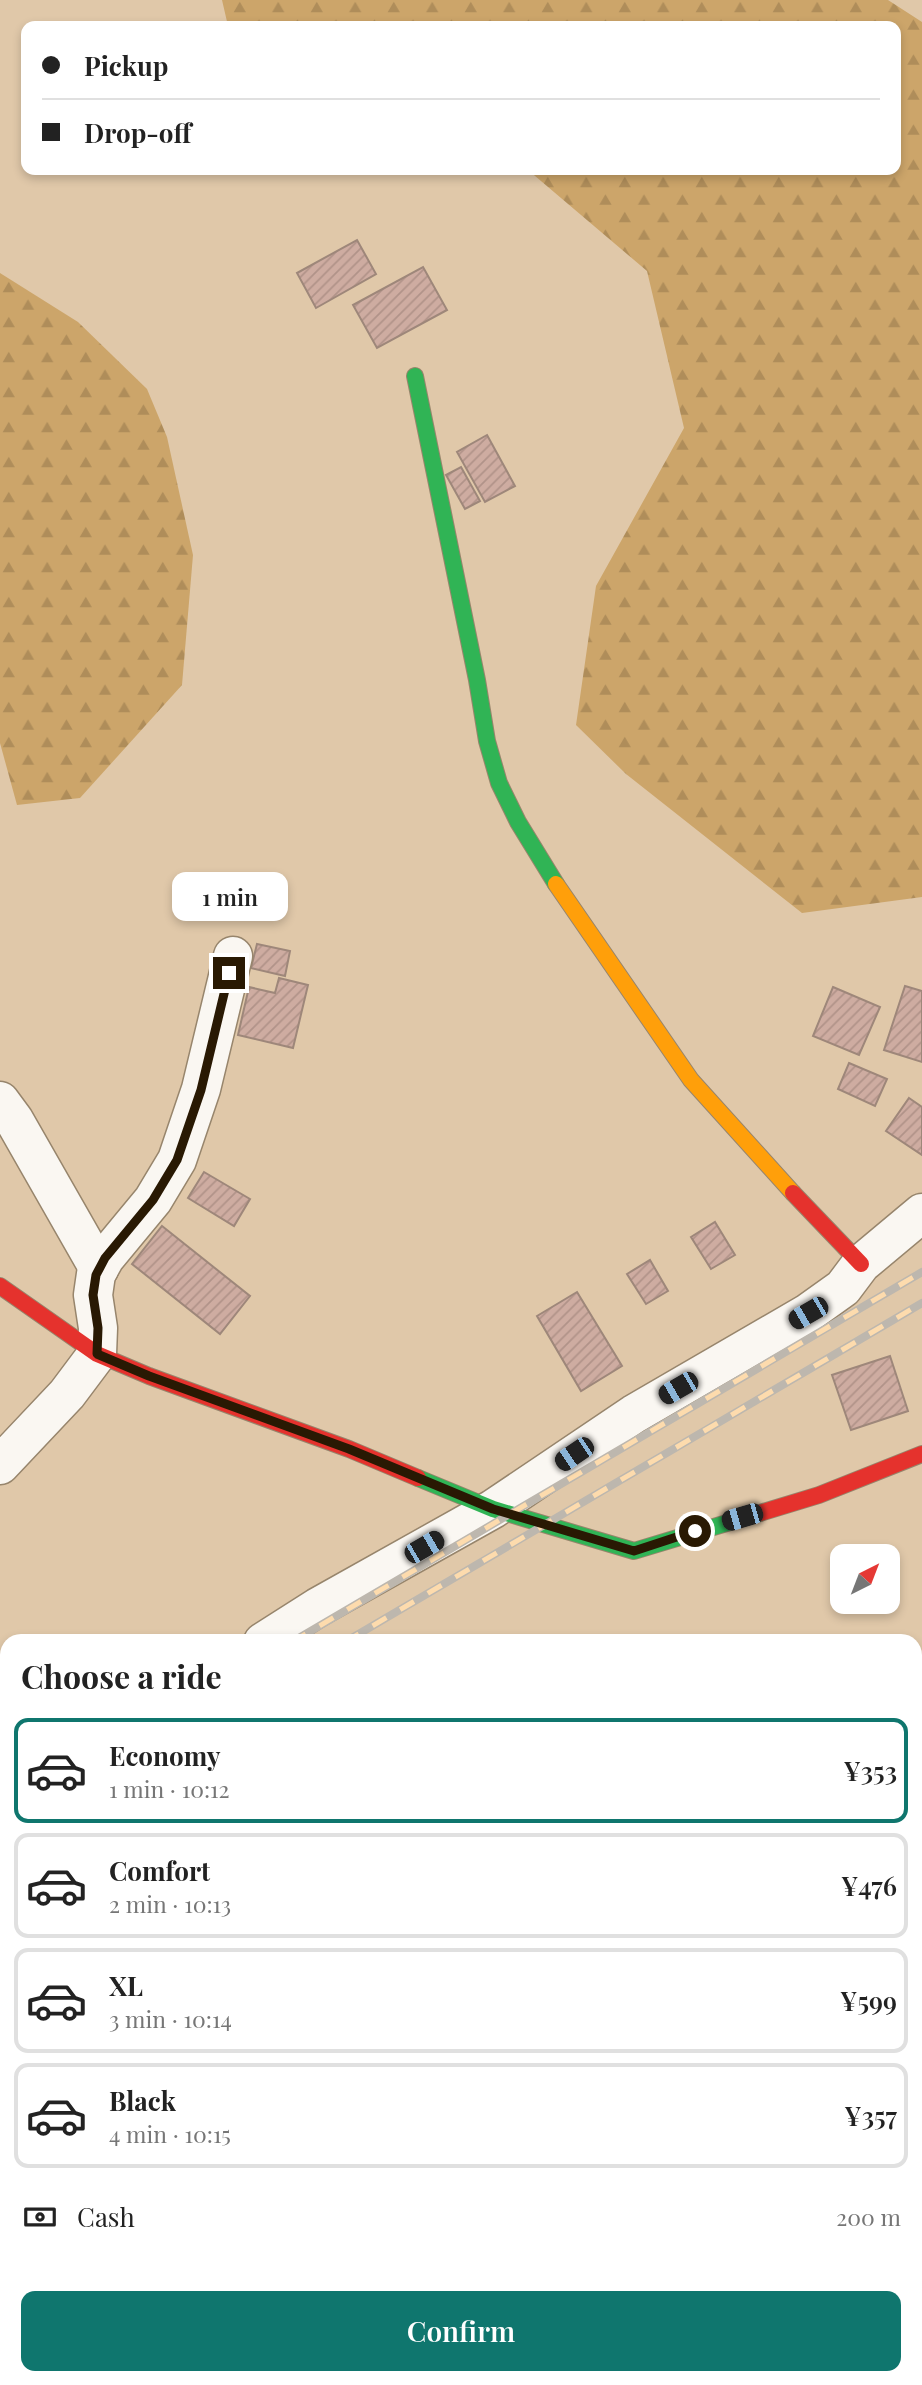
<!DOCTYPE html>
<html lang="en">
<head>
<meta charset="utf-8">
<style>
  :root { --surface:#fff; --page:#f2f2f2; --text:#222; --muted:#767676; --line:#e0e0e0; --accent:#0f766e }
  body { margin:0; font-family:"Playfair Display",serif; background:var(--page); color:var(--text); height:100vh; display:flex; flex-direction:column; font-size:26px; white-space:nowrap }
  * { box-sizing:border-box; margin:0 }
  p { font-size:23px; color:var(--muted) }
  .icon { flex:none; width:38px; height:38px; fill:none; stroke:currentColor; stroke-width:2; stroke-linecap:round; stroke-linejoin:round }
  .map { position:relative; flex:1; overflow:hidden }
  .sheet { position:absolute; left:0px; top:1634px; width:922px; height:751px; display:flex; flex-direction:column; background:var(--surface); border-radius:21px 21px 0 0; box-shadow:0 4px 10px #0003 }
  .sheet>* { flex:none }
  .banner { position:absolute; left:21px; top:21px; width:880px; height:154px; border-radius:14px; box-shadow:0 4px 10px #0003; display:grid; align-content:center; height:154px; padding:0 21px; background:var(--surface) }
  .needle { width:46px; rotate:42deg }
  .buttons { position:absolute; left:830px; top:1544px; display:grid; gap:14px }
  .buttons a { display:grid; place-items:center; width:70px; height:70px; border-radius:14px; background:var(--surface); box-shadow:0 4px 10px #0003; font-size:35px }
  .end { position:absolute; width:32px; height:32px; margin:-16px; border:9px solid #291903; background:#fff; box-shadow:0 0 0 4px #fff }
  .from { border-radius:50% }
  .bubble { position:absolute; height:49px; border-radius:14px; background:var(--surface); box-shadow:0 4px 10px #0003; font-size:23px; font-weight:600; line-height:49px; text-align:center }
  .car { position:absolute; width:21px; height:42px; margin:-21px -10px; border-radius:9px; box-shadow:0 0 5px 2px #0007; background:linear-gradient(#222 24%,#8ab4d8 0 40%,#222 0 76%,#8ab4d8 0 86%,#222 0) }
  .banner b { display:flex; align-items:center; gap:24px; height:66px; font-size:26px }
  .banner b+b { border-top:2px solid var(--line) }
  .banner i { width:18px; height:18px; background:var(--text) }
  ul { padding:0; list-style:none }
  li { display:flex; align-items:center; gap:21px; height:105px; margin:0 14px 10px; padding:0 7px; border:4px solid var(--line); border-radius:14px }
  li div { flex:1 }
  li b { display:block; font-size:26px }
  li em { font-style:normal; font-weight:600 }
  li.current { border-color:var(--accent) }
  li>.icon { width:63px; height:63px; stroke-width:1.5 }
  h2 { padding:0 21px; font-size:32px; line-height:84px }
  .pay { display:flex; align-items:center; gap:18px; height:77px; padding:0 21px; font-size:26px }
  .pay p { margin-inline-start:auto }
  .button { display:flex; gap:14px; margin-top:auto; padding:14px 21px }
  .button a { flex:1; height:80px; border-radius:14px; background:var(--accent); color:#fff; font-size:28px; font-weight:600; line-height:80px; text-align:center }
  .map>svg:first-child { display:block }
</style>
</head>
<body>
<div class="map">
<svg width="922" height="2385" viewBox="0 0 922 2385">
  <defs>
    <pattern id="forest-firs" width="22" height="20" patternUnits="userSpaceOnUse" patternTransform="scale(1.75)"><rect width="22" height="20" fill="#cca56a"/><path d="M5 1l3.5 6h-7zM16 11l3.5 6h-7z" fill="#af8d5a"/></pattern>
    <pattern id="building-hatch" width="6" height="6" patternUnits="userSpaceOnUse" patternTransform="scale(1.75)"><rect width="6" height="6" fill="#ceaca1"/><path d="M-1 1l2-2M0 6l6-6M5 7l2-2" fill="none" stroke="#b19389"/></pattern>
  </defs>
  <rect width="100%" height="100%" fill="#e0c8a9"/>
  <g fill="url(#forest-firs)">
    <polygon points="222,0 888,0 922,22 922,897 802,913 626,774 576,725 596,586 684,428 647,271 528,170 896,170 896,26 228,26"/>
    <polygon points="0,273 78,322 147,389 167,437 193,555 182,685 80,798 17,805 0,743"/>
    <polygon points="7,1944 7,2378 545,2378 543,2385 0,2385 0,1947"/>
  </g>
  <g fill="url(#building-hatch)" stroke="#9e877a" stroke-width="2">
    <polygon points="357,240 376,274 316,308 297,273"/>
    <polygon points="423,267 447,310 377,348 353,305"/>
    <polygon points="487,435 515,486 485,502 457,452"/>
    <polygon points="461,467 480,501 465,509 446,475"/>
    <polygon points="257,944 290,951 285,976 251,968"/>
    <polygon points="279,978 308,985 293,1048 238,1035 249,987 275,993"/>
    <polygon points="905,986 922,991 922,1062 884,1050"/>
    <polygon points="833,987 880,1007 859,1055 813,1036"/>
    <polygon points="849,1063 887,1079 875,1106 838,1089"/>
    <polygon points="909,1098 922,1107 922,1155 886,1131"/>
    <polygon points="204,1172 250,1199 234,1226 188,1198"/>
    <polygon points="715,1222 735,1255 711,1269 691,1237"/>
    <polygon points="162,1226 250,1296 220,1334 132,1264"/>
    <polygon points="650,1260 668,1291 646,1304 627,1274"/>
    <polygon points="577,1292 622,1366 581,1391 537,1316"/>
    <polygon points="890,1356 908,1411 851,1430 832,1375"/>
  </g>
  <g fill="none" stroke-linecap="round" stroke-linejoin="round">
    <g stroke="#97856c" stroke-width="41">
      <g id="street">
        <polyline points="0,1101 14,1120 99,1269"/>
        <polyline points="0,1465 67,1394 97,1354 98,1328 93,1295 96,1274 105,1258 153,1200 177,1160 201,1089 233,956"/>
        <polyline points="263,1642 318,1607 493,1509 634,1414 808,1313 843,1288 861,1264 922,1213"/>
        <polyline points="915,2299 922,2307"/>
      </g>
    </g>
    <g stroke="#97856c" stroke-width="18">
      <g id="fast">
        <polyline points="415,376 477,680 487,741 499,783 518,822 556,884"/>
        <polyline points="418,1478 493,1509 634,1551 760,1513"/>
      </g>
    </g>
    <g stroke="#97856c" stroke-width="18">
      <polyline id="slow" points="556,884 691,1080 793,1193"/>
    </g>
    <g stroke="#97856c" stroke-width="18">
      <g id="jam">
        <polyline points="793,1193 861,1264"/>
        <polyline points="0,1286 97,1354 149,1376 349,1449 418,1478"/>
        <polyline points="760,1513 819,1495 922,1454"/>
      </g>
    </g>
    <use href="#street" stroke="#faf7f2" stroke-width="38"/>
    <use href="#fast" stroke="#30b455" stroke-width="16"/>
    <use href="#slow" stroke="#ff9f0a" stroke-width="16"/>
    <use href="#jam" stroke="#e5322d" stroke-width="16"/>
    <g stroke="#bdb7ae" stroke-width="8">
      <g id="rail">
        <polyline points="292,1642 922,1272"/>
        <polyline points="345,1642 922,1303"/>
        <polyline points="0,1810 7,1806"/>
        <polyline points="0,1840 7,1836"/>
      </g>
    </g>
    <use href="#rail" stroke="#fddbad" stroke-width="5" stroke-dasharray="16" stroke-linecap="butt"/>
  </g>
  <g fill="none" stroke-linecap="round" stroke-linejoin="round">
    <polyline stroke="#291903" stroke-width="9" points="229,973 201,1090 177,1160 153,1200 105,1258 96,1275 93,1295 98,1328 97,1354 149,1376 349,1449 493,1509 634,1551 695,1531"/>
  </g>
</svg>
<div class="buttons">
<a><svg class="needle" viewBox="-14 -14 28 28"><path d="M0-13l5 13h-10z" fill="#e53935"/><path d="M0 13l5-13h-10z" fill="#767676"/></svg></a>
</div>
<i class="end from" style="left:695px;top:1531px"></i>
<i class="end" style="left:229px;top:973px"></i>
<div class="bubble" style="left:172px;top:872px;width:116px">1 min</div>
<i class="car" style="left:808px;top:1313px;rotate:240deg"></i>
<i class="car" style="left:678px;top:1388px;rotate:240deg"></i>
<i class="car" style="left:574px;top:1454px;rotate:236deg"></i>
<i class="car" style="left:742px;top:1517px;rotate:254deg"></i>
<i class="car" style="left:424px;top:1547px;rotate:60deg"></i>
<div class="banner">
<b><i class="from"></i>Pickup</b>
<b><i></i>Drop-off</b>
</div>
<section class="sheet">
<h2>Choose a ride</h2>
<ul>
<li class="current"><svg class="icon" aria-label="car" viewBox="0 0 24 24"><path d="M5 17H2v-5l4-1 3-4h7l3 4 3 1v5h-3M9 17h6M6 11h13"/><circle cx="7" cy="17" r="2"/><circle cx="17" cy="17" r="2"/></svg><div><b>Economy</b><p>1 min · 10:12</p></div><em>¥353</em></li>
<li><svg class="icon" aria-label="car" viewBox="0 0 24 24"><path d="M5 17H2v-5l4-1 3-4h7l3 4 3 1v5h-3M9 17h6M6 11h13"/><circle cx="7" cy="17" r="2"/><circle cx="17" cy="17" r="2"/></svg><div><b>Comfort</b><p>2 min · 10:13</p></div><em>¥476</em></li>
<li><svg class="icon" aria-label="car" viewBox="0 0 24 24"><path d="M5 17H2v-5l4-1 3-4h7l3 4 3 1v5h-3M9 17h6M6 11h13"/><circle cx="7" cy="17" r="2"/><circle cx="17" cy="17" r="2"/></svg><div><b>XL</b><p>3 min · 10:14</p></div><em>¥599</em></li>
<li><svg class="icon" aria-label="car" viewBox="0 0 24 24"><path d="M5 17H2v-5l4-1 3-4h7l3 4 3 1v5h-3M9 17h6M6 11h13"/><circle cx="7" cy="17" r="2"/><circle cx="17" cy="17" r="2"/></svg><div><b>Black</b><p>4 min · 10:15</p></div><em>¥357</em></li>
</ul>
<div class="pay"><svg class="icon" aria-label="cash" viewBox="0 0 24 24"><path d="M3 7h18v10H3z"/><circle cx="12" cy="12" r="2"/></svg>Cash<p>200 m</p></div>
<div class="button"><a>Confirm</a></div>
</section>
</div>
</body>
</html>
